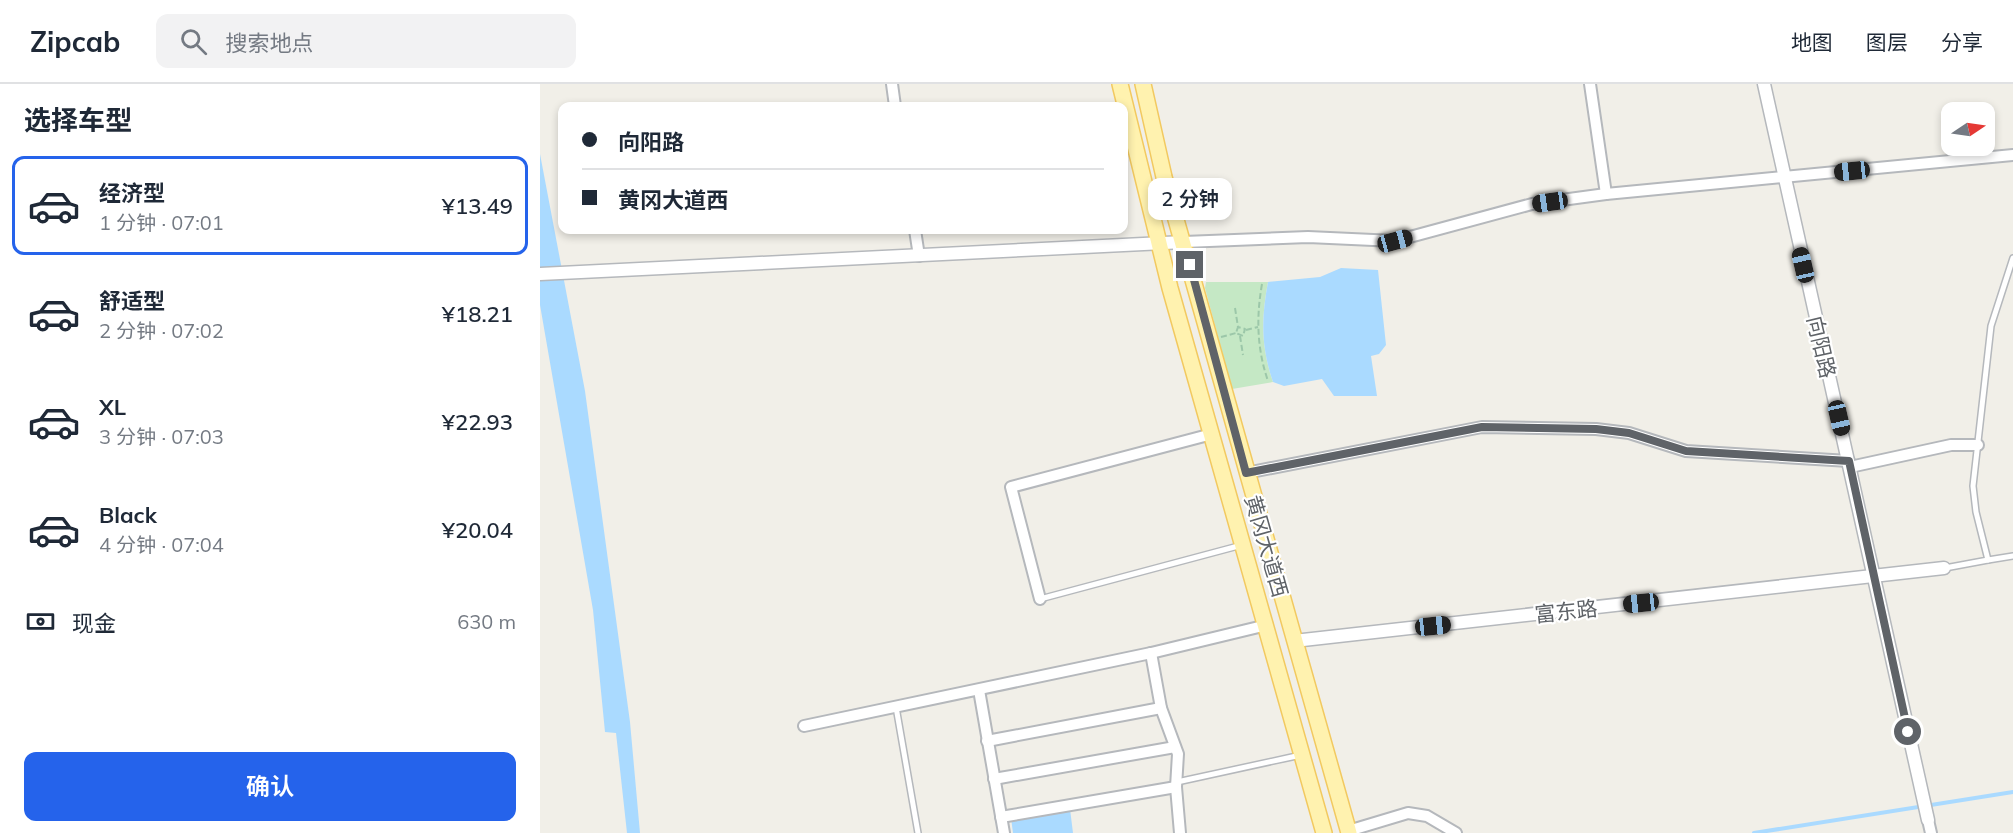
<!DOCTYPE html>
<html lang="zh">
<head>
<meta charset="utf-8">
<style>
  :root { --surface:#fff; --page:#f2f2f3; --text:#1f2937; --muted:#747a83; --line:#e0e1e3; --accent:#2563eb }
  body { margin:0; font-family:Mulish,"Noto Sans SC",sans-serif; background:var(--page); color:var(--text); height:100vh; display:flex; flex-direction:column; font-size:22px; white-space:nowrap }
  * { box-sizing:border-box; margin:0 }
  p { font-size:20px; color:var(--muted) }
  .icon { flex:none; width:33px; height:33px; fill:none; stroke:currentColor; stroke-width:2; stroke-linecap:round; stroke-linejoin:round }
  .map { position:relative; flex:1; overflow:hidden }
  .drawer { display:flex; flex-direction:column; background:var(--surface); width:540px }
  .drawer>* { flex:none }
  .top-card { position:absolute; left:18px; top:18px; width:570px; height:132px; border-radius:12px; box-shadow:0 3px 9px #0003; display:grid; align-content:center; height:132px; padding:0 24px; background:var(--surface) }
  .needle { width:39px; rotate:77deg }
  .buttons { position:absolute; left:1401px; top:18px; display:grid; gap:12px }
  .buttons a { display:grid; place-items:center; width:54px; height:54px; border-radius:12px; background:var(--surface); box-shadow:0 3px 9px #0003; font-size:30px }
  .end { position:absolute; width:27px; height:27px; margin:-14px; border:8px solid #5f6368; background:#fff; box-shadow:0 0 0 3px #fff }
  .from { border-radius:50% }
  .bubble { position:absolute; height:42px; border-radius:12px; background:var(--surface); box-shadow:0 3px 9px #0003; font-size:20px; font-weight:600; line-height:42px; text-align:center }
  .car { position:absolute; width:18px; height:36px; margin:-18px -9px; border-radius:8px; box-shadow:0 0 4px 2px #0007; background:linear-gradient(#222 24%,#8ab4d8 0 40%,#222 0 76%,#8ab4d8 0 86%,#222 0) }
  .top-card b { display:flex; align-items:center; gap:21px; height:57px; font-size:22px }
  .top-card b+b { border-top:2px solid var(--line) }
  .top-card i { width:15px; height:15px; background:var(--text) }
  ul { padding:0; list-style:none }
  li { display:flex; align-items:center; gap:18px; height:99px; margin:0 12px 9px; padding:0 12px; border:3px solid transparent; border-radius:12px }
  li div { flex:1 }
  li b { display:block; font-size:22px }
  li em { font-style:normal; font-weight:600 }
  li.active { border-color:var(--accent) }
  li>.icon { width:54px; height:54px; stroke-width:1.5 }
  h2 { padding:0 24px; font-size:27px; line-height:72px }
  .pay { display:flex; align-items:center; gap:15px; height:66px; padding:0 24px; font-size:22px }
  .pay p { margin-inline-start:auto }
  .action { display:flex; gap:12px; margin-top:auto; padding:12px 24px }
  .action a { flex:1; height:69px; border-radius:12px; background:var(--accent); color:#fff; font-size:24px; font-weight:600; line-height:69px; text-align:center }
  header { display:flex; align-items:center; gap:36px; box-sizing:border-box; height:84px; padding:0 30px; background:var(--surface); border-bottom:2px solid var(--line) }
  header strong { font-size:28px }
  nav { display:flex; gap:33px; margin-inline-start:auto; font-size:21px }
  .search { width:420px; height:54px; background:var(--page); display:flex; align-items:center; gap:15px; box-sizing:border-box; padding:0 21px; border-radius:12px; color:var(--muted); font-size:22px }
  main { display:flex; flex:1; min-height:0 }
  .map>svg:first-child { display:block }
</style>
</head>
<body>
<header>
<strong>Zipcab</strong>
<div class="search"><svg class="icon" aria-label="search" viewBox="0 0 24 24"><circle cx="10" cy="10" r="6"/><path d="M15 15l6 6"/></svg>搜索地点</div>
<nav><a>地图</a><a>图层</a><a>分享</a></nav>
</header>
<main>
<section class="drawer">
<h2>选择车型</h2>
<ul>
<li class="active"><svg class="icon" aria-label="car" viewBox="0 0 24 24"><path d="M5 17H2v-5l4-1 3-4h7l3 4 3 1v5h-3M9 17h6M6 11h13"/><circle cx="7" cy="17" r="2"/><circle cx="17" cy="17" r="2"/></svg><div><b>经济型</b><p>1 分钟 · 07:01</p></div><em>¥13.49</em></li>
<li><svg class="icon" aria-label="car" viewBox="0 0 24 24"><path d="M5 17H2v-5l4-1 3-4h7l3 4 3 1v5h-3M9 17h6M6 11h13"/><circle cx="7" cy="17" r="2"/><circle cx="17" cy="17" r="2"/></svg><div><b>舒适型</b><p>2 分钟 · 07:02</p></div><em>¥18.21</em></li>
<li><svg class="icon" aria-label="car" viewBox="0 0 24 24"><path d="M5 17H2v-5l4-1 3-4h7l3 4 3 1v5h-3M9 17h6M6 11h13"/><circle cx="7" cy="17" r="2"/><circle cx="17" cy="17" r="2"/></svg><div><b>XL</b><p>3 分钟 · 07:03</p></div><em>¥22.93</em></li>
<li><svg class="icon" aria-label="car" viewBox="0 0 24 24"><path d="M5 17H2v-5l4-1 3-4h7l3 4 3 1v5h-3M9 17h6M6 11h13"/><circle cx="7" cy="17" r="2"/><circle cx="17" cy="17" r="2"/></svg><div><b>Black</b><p>4 分钟 · 07:04</p></div><em>¥20.04</em></li>
</ul>
<div class="pay"><svg class="icon" aria-label="cash" viewBox="0 0 24 24"><path d="M3 7h18v10H3z"/><circle cx="12" cy="12" r="2"/></svg>现金<p>630 m</p></div>
<div class="action"><a>确认</a></div>
</section>
<div class="map">
<svg width="1473" height="749" viewBox="0 0 1473 749">
  <rect width="100%" height="100%" fill="#f1efe8"/>
  <path fill="#c5e8c5" d="M666,198H728C721,235 721,263 733,298L692,305L665,204Z"/>
  <g fill="#aadaff">
    <polygon points="0,70 45,307 90,638 100,749 87,749 76,649 65,648 53,526 0,221"/>
    <path d="M801,184L838,186L846,261L839,270L831,272L837,312H794L782,295L744,302L733,298C721,263 721,235 728,198L780,193Z"/>
    <polygon points="530,725 533,749 473,749 471,734"/>
  </g>
  <g fill="none" stroke-linecap="round" stroke-linejoin="round">
    <polyline stroke="#aadaff" stroke-width="4" points="1214,749 1473,708"/>
    <g stroke="#b5b8bc" stroke-width="8">
      <g id="service">
        <polyline points="1448,476 1473,472"/>
        <polyline points="1405,484 1448,476 1436,428 1433,402 1451,242 1473,174"/>
        <polyline points="500,515 702,461"/>
        <polyline points="356,623 378,749"/>
        <polyline points="637,698 761,671"/>
      </g>
    </g>
    <g stroke="#b5b8bc" stroke-width="14">
      <g id="minor">
        <polyline points="352,0 355,22"/>
        <polyline points="1050,0 1066,110"/>
        <polyline points="375,146 379,172"/>
        <polyline points="644,158 768,153 855,157 992,120 1066,110 1473,71"/>
        <polyline points="1310,383 1411,361 1438,361"/>
        <polyline points="706,389 942,343 1056,345 1089,349 1146,367 1309,377"/>
        <polyline points="500,515 471,403 672,350"/>
        <polyline points="611,569 621,624 638,670 636,703 640,749"/>
        <polyline points="439,606 464,749"/>
        <polyline points="264,642 611,569 727,541"/>
        <polyline points="447,657 621,624"/>
        <polyline points="454,695 635,663"/>
        <polyline points="461,733 636,703"/>
        <polyline points="1388,736 1391,749"/>
        <polyline points="808,747 868,729 887,732 916,749"/>
      </g>
    </g>
    <g stroke="#b5b8bc" stroke-width="15">
      <g id="tertiary">
        <polyline points="1224,0 1388,736"/>
        <polyline points="0,190 644,158"/>
        <polyline points="754,557 1404,484"/>
      </g>
    </g>
    <g stroke="#f2c960" stroke-width="18">
      <g id="primary">
        <polyline points="580,0 630,204 784,749"/>
        <polyline points="603,0 624,93 809,749"/>
      </g>
    </g>
    <g stroke="#9cc7a9" stroke-width="2" stroke-dasharray="6 3" stroke-linecap="butt">
      <path d="M722,200C716,234 717,265 728,297"/>
      <polyline points="695,224 698,243 696,249 703,252 705,245 698,243"/>
      <polyline points="706,246 718,243"/>
      <polyline points="700,252 703,271"/>
      <polyline points="681,253 696,249"/>
    </g>
    <use href="#service" stroke="#fff" stroke-width="5"/>
    <use href="#minor" stroke="#fff" stroke-width="10"/>
    <use href="#tertiary" stroke="#fff" stroke-width="12"/>
    <use href="#primary" stroke="#fff2af" stroke-width="15"/>
  </g>
  <g fill="none" stroke-linecap="round" stroke-linejoin="round">
    <polyline stroke="#5f6368" stroke-width="8" points="650,181 706,389 942,343 1056,345 1089,349 1146,367 1309,377 1368,648"/>
  </g>
  <g text-anchor="middle" dominant-baseline="central" stroke-width="4.5" stroke-linejoin="round" paint-order="stroke">
    <g font-size="21" fill="#5f6368" stroke="#fff">
      <text transform="translate(1282 263) rotate(77)">向阳路</text>
      <text transform="translate(727 462) rotate(74)">黄冈大道西</text>
      <text transform="translate(1026 527) rotate(-6)">富东路</text>
    </g>
  </g>
</svg>
<div class="buttons">
<a><svg class="needle" viewBox="-14 -14 28 28"><path d="M0-13l5 13h-10z" fill="#e53935"/><path d="M0 13l5-13h-10z" fill="#747a83"/></svg></a>
</div>
<i class="end from" style="left:1368px;top:648px"></i>
<i class="end" style="left:650px;top:181px"></i>
<div class="bubble" style="left:608px;top:94px;width:84px">2 分钟</div>
<i class="car" style="left:1312px;top:87px;rotate:264deg"></i>
<i class="car" style="left:1010px;top:118px;rotate:262deg"></i>
<i class="car" style="left:855px;top:157px;rotate:75deg"></i>
<i class="car" style="left:1263px;top:181px;rotate:347deg"></i>
<i class="car" style="left:1299px;top:334px;rotate:167deg"></i>
<i class="car" style="left:1101px;top:519px;rotate:264deg"></i>
<i class="car" style="left:893px;top:542px;rotate:84deg"></i>
<div class="top-card">
<b><i class="from"></i>向阳路</b>
<b><i></i>黄冈大道西</b>
</div>
</div>
</main>
</body>
</html>
